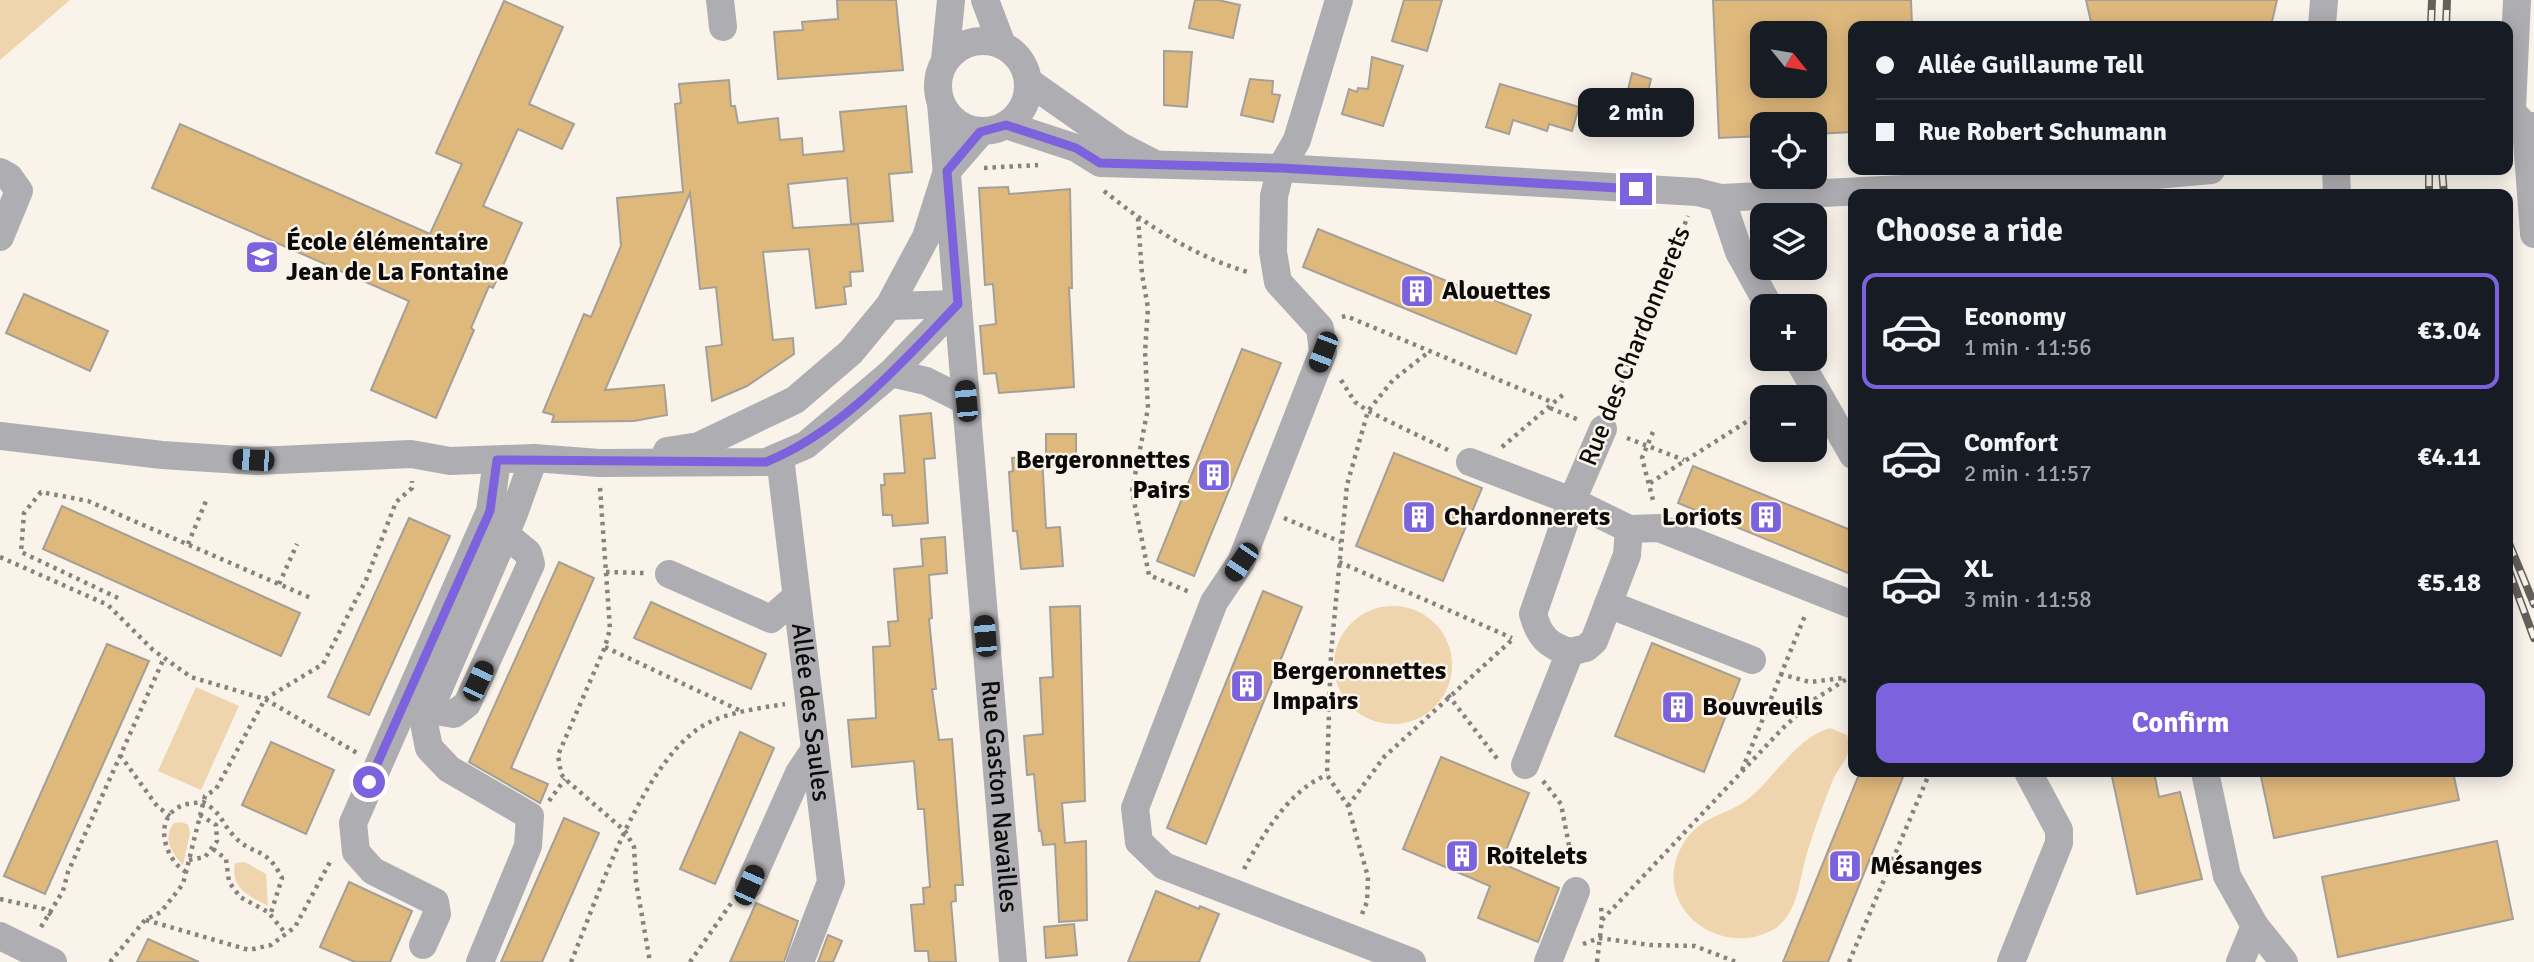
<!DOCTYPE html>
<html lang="en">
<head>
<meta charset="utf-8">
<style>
  :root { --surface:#171b24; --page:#242831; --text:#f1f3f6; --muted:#9ea1a6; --line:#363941; --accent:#7c63dd }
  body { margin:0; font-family:Signika,sans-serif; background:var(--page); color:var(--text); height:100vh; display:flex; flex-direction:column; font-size:26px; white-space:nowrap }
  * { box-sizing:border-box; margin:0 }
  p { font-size:23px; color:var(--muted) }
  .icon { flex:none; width:38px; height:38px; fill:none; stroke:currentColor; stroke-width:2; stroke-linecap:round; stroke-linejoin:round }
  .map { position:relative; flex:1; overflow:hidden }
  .details { position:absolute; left:1848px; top:189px; width:665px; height:588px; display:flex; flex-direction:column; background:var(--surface); border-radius:14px; box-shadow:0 4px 18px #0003 }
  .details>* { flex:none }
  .hud { position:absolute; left:1848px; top:21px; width:665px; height:154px; border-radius:14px; box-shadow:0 4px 18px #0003; display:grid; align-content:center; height:154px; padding:0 28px; background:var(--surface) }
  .needle { width:46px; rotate:120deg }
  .buttons { position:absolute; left:1750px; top:21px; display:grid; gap:14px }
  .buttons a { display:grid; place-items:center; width:77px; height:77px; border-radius:14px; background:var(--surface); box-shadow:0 4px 18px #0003; font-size:35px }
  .end { position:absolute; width:32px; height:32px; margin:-16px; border:9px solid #7c63dd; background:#fff; box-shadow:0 0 0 4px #fff }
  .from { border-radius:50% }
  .bubble { position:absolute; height:49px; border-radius:14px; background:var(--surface); box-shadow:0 4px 18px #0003; font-size:23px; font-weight:700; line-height:49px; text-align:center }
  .car { position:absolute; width:21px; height:42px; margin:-21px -10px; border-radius:9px; box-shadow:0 0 5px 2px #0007; background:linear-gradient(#222 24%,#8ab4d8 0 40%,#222 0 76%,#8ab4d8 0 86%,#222 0) }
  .hud b { display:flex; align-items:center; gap:24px; height:66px; font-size:26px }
  .hud b+b { border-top:2px solid var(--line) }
  .hud i { width:18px; height:18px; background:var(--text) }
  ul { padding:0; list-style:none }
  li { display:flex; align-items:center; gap:21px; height:116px; margin:0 14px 10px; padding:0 14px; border:4px solid transparent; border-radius:14px }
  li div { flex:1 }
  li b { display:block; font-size:26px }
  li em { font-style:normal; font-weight:700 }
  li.on { border-color:var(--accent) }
  li>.icon { width:63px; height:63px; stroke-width:1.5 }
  h2 { padding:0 28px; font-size:32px; line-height:84px }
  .action { display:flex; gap:14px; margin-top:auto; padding:14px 28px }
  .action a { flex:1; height:80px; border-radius:14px; background:var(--accent); color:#fff; font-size:28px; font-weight:700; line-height:80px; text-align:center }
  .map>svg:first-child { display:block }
</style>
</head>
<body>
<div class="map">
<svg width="2534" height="962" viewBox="0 0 2534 962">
  <rect width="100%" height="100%" fill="#f9f3ea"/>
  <g fill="#efd5ae">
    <polygon points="0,0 70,0 0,60"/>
    <circle cx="1393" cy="665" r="59"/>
    <polygon points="196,687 239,706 201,790 158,771"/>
    <path d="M1830,728L1847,735L1850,749C1846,761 1837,770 1832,782C1823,806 1813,832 1806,857C1799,882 1798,911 1776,928C1721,962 1647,906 1683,844C1702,812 1731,817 1755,793C1779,771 1798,737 1830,728Z"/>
    <path d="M182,822L188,825L190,833L183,865C171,852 162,838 174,823Z"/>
    <path d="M245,862L266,874L268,906C250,896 230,889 235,863Z"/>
  </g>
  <g fill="#dfb87c" stroke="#a49f97" stroke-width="2" fill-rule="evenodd">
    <polygon points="837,0 896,0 903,70 778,79 774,32 803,30 802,22 838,19"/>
    <polygon points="1195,0 1218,0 1240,5 1233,38 1189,28"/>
    <polygon points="1404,0 1442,0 1427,51 1392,41"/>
    <path d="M1713,0H1911L1912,26H1853V132L1815,134V124H1762V136L1719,138ZM1762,33H1815V86H1762Z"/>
    <polygon points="2086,0 2277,0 2271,26 2092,26"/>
    <polygon points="504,1 563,27 529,104 574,124 562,149 518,129 483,206 522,223 493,288 489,286 471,328 474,330 436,418 371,390 409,301 152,188 180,124 430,234 462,164 436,153"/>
    <polygon points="1164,51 1192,52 1187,107 1164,105"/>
    <polygon points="1372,57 1403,66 1383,126 1342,114 1349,89 1357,92 1358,88 1368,89"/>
    <polygon points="1632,73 1651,79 1640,125 1621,119"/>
    <polygon points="1250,79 1273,81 1272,94 1280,95 1273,122 1241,115"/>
    <polygon points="729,80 731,106 735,106 738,123 778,118 780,140 802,138 803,155 844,151 840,112 906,106 912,172 889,174 893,221 851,224 847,178 788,184 793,228 858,224 863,271 850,272 851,286 844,287 846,304 816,308 809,249 763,252 773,340 793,338 794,354 747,386 712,401 706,347 722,345 716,287 700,289 690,193 605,390 664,385 667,415 634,421 552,422 554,415 543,412 584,314 591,317 621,246 617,198 683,192 675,104 681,103 679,84"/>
    <polygon points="1500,84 1579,107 1572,131 1549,124 1547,131 1513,120 1509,134 1486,127"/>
    <polygon points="1008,187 1009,194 1070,189 1072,288 1069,288 1074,387 999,393 996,373 984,374 980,326 996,324 993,284 985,285 979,188"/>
    <polygon points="1318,229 1531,315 1516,354 1303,267"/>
    <polygon points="24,294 108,331 90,371 6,333"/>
    <polygon points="1242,349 1281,363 1194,576 1157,561"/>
    <polygon points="931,413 935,458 924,459 928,523 893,526 892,515 883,515 881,485 885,485 884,474 905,473 900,416"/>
    <polygon points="1046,434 1076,434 1076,463 1046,466"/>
    <polygon points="1394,453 1482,488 1443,581 1356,546"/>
    <polygon points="1042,456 1046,528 1060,527 1063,566 1021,569 1017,531 1013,531 1009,472 1013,471 1012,458"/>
    <polygon points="1693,466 1853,531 1853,575 1678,503"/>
    <polygon points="62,506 300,613 281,656 43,549"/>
    <polygon points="409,518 450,536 369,715 328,697"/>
    <polygon points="945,537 947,573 929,575 932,618 929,619 936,689 932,689 939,740 952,739 963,885 955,885 956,901 951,902 956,962 929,962 928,951 915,951 911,905 924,904 923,888 930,887 924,809 918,809 914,761 852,767 848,720 876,718 873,647 890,646 888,622 898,621 894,569 923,566 921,539"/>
    <polygon points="559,562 594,578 511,768 548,784 540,803 469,762"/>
    <polygon points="1263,591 1302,607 1206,844 1167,828"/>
    <polygon points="651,602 766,654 751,689 634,638"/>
    <polygon points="1080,606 1085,801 1062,803 1065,843 1086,841 1087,920 1059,922 1055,844 1043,845 1041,830 1039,831 1034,774 1027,775 1024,736 1043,734 1040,678 1053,677 1050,607"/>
    <polygon points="1652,643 1740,679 1704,772 1615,736"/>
    <polygon points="107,644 149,661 45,894 4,876"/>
    <polygon points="740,732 774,748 715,884 680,869"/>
    <polygon points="271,742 334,770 306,834 242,805"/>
    <polygon points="1441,757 1529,793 1501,863 1559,888 1538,942 1478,918 1490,886 1403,849"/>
    <polygon points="1860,772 1905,772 1828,962 1783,962"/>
    <polygon points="2111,772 2154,772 2159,797 2180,792 2202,879 2137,894"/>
    <polygon points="2260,772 2453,772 2459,800 2274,838"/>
    <polygon points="564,818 599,833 542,962 501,962"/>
    <polygon points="2497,841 2513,919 2338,957 2322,877"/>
    <polygon points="349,882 412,911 390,962 355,962 320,947"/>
    <polygon points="1156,891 1199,909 1200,906 1219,914 1199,962 1128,962"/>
    <polygon points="756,903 798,921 784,962 730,962"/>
    <polygon points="1074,924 1077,955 1046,958 1044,927"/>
    <polygon points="828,935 842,941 833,962 818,962"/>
    <polygon points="148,939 199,962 137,962"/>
  </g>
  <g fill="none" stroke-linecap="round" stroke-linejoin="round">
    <g stroke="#86827c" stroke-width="4.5" stroke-dasharray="3.5 5" stroke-linecap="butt">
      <polyline points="984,168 1038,165"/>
      <path d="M1104,191C1149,227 1195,257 1251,273"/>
      <polyline points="1138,218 1142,274 1148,308 1145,352 1148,408 1132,491 1149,575 1192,593"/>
      <polyline points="1342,317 1346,316 1554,403"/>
      <polyline points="1341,380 1355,402 1368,411 1448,450"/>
      <polyline points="1612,406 1688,216"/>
      <polyline points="1550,408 1579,420"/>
      <polyline points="1653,432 1642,458 1654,504"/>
      <polyline points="1627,438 1684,460"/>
      <polyline points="1502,447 1565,393"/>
      <polyline points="1650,483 1762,412"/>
      <polyline points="600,488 610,629 605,647 558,755 561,774 565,779 625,831 634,847 636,882 650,962"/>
      <polyline points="1284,518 1341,542"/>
      <polyline points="188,544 206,501"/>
      <polyline points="0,557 108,605 153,650 191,677 265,699 357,753"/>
      <polyline points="1339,562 1512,638"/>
      <polyline points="606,572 644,573"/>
      <polyline points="279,584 297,544"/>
      <polyline points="118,598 21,552 24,513 41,492 88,501 311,598"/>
      <polyline points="605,647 743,712"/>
      <polyline points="1780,674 1810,682 1843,678"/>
      <polyline points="1448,695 1499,761"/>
      <polyline points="120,755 157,806 170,816"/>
      <polyline points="1742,770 1806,613"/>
      <polyline points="1543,781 1561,804 1573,866"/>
      <polyline points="549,801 565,779"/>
      <polyline points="1348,806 1384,757 1514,638"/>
      <polyline points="213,849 226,859 229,882 240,897 268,912 286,934"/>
      <polyline points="189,860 205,857 217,841 216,825 200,815"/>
      <path d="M1244,869C1262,836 1290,789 1327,775"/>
      <path d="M186,872C165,860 152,819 181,806C187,803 196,803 203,802C222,813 221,822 233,835C252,857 265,844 282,878L270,916"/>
      <polyline points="0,899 44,909 51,915"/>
      <polyline points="1362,914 1367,902 1368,877 1348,806 1327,775 1331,653 1347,485 1368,411 1393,380 1430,351"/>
      <polyline points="146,920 249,950 271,945 295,927 331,860"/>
      <polyline points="1602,920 1783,728 1815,699 1853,675"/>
      <polyline points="41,927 63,891 68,872 164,658"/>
      <polyline points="1583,944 1599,938 1650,945 1695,946 1736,962"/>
      <polyline points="110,962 145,920 161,912 183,884 205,796 216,789 265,699 323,664 366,580 396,502 412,488 412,481"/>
      <path d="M571,962C598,897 645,750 712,721C735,711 761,708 785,704"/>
      <polyline points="690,962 732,902"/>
      <polyline points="1597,962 1602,920 1601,906"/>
      <polyline points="1849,962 1930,772"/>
    </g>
    <g stroke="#aeaeb2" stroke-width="28">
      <polyline points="720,0 723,27"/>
      <polyline points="985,0 1002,45"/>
      <polyline points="1339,0 1297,140 1281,168 1274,196 1273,252 1278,282 1320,328 1323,352 1241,562 1214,602 1135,808 1139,842 1164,866 1412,962"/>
      <polyline points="2517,0 2512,108 2514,114 2526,127 2534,126"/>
      <polyline points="2322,26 2324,0"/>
      <circle cx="983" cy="86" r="45"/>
      <polyline points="945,60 951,0"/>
      <polyline points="1029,82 1120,146 1151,162"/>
      <path id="s1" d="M941,103L1013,962"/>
      <polyline points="1006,125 1076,148 1100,163 1281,168 1697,192 1721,198 2123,178 2211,170"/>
      <polyline points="2526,127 2534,234"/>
      <polyline points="2336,170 2337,194"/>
      <polyline points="0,172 9,177 19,191 0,237"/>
      <polyline points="1721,198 1739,252 1769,306"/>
      <polyline points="889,306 958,304"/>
      <polyline points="1798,359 1853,455"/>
      <polyline points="891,373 926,381 966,401"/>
      <polyline points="0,436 162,455 256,461 411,454 450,461 534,458 599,463 766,462 806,445 891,373 958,304"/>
      <polyline points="667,451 699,446 795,400 851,352 889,306 926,237 947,171 980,133"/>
      <path id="s2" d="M780,457L831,882L800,962"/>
      <polyline points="1470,462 1572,501 1629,529 1659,528 1853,605"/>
      <polyline points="669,574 771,619 796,597"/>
      <polyline points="1608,604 1752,660"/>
      <path d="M1570,652C1548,646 1539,636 1533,614L1572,501L1603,429"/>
      <polyline points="429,710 454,714 467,704 531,564 528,553 505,534"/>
      <polyline points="1525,765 1570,652 1586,648 1594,641 1627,555 1629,529"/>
      <polyline points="2205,772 2227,876 2255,926 2284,962"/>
      <polyline points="749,885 799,773 815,749"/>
      <polyline points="0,936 53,962"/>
      <polyline points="423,945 437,914 435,902 373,871 356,852 353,823 490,511 497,460"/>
      <polyline points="480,962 528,846 530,816 449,769 429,748 424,723 513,516 534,458"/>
      <polyline points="1548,962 1576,891"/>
      <polyline points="2011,962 2059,843 2059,830 2028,772"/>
      <polyline points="2240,962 2255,926"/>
    </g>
    <g stroke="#63605b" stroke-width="8">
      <g id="rail">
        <polyline points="2431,26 2432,0"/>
        <polyline points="2446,26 2447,0"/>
        <polyline points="2429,170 2429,194"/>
        <polyline points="2442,170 2444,194"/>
        <polyline points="2508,541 2534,604"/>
        <polyline points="2508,568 2534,638"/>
      </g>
    </g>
    <use href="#rail" stroke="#f9f3ea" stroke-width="5" stroke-dasharray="16" stroke-linecap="butt"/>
  </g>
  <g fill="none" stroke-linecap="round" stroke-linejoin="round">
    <path stroke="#7c63dd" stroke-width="9" d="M369,782L490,511L497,460L766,462C843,431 901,363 958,304L947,171L980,132L1006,125L1076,148L1100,163L1281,168L1636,189"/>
  </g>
  <defs>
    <g id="school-square" transform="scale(1.75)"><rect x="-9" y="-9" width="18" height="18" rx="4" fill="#7c63dd" stroke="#f9f3ea"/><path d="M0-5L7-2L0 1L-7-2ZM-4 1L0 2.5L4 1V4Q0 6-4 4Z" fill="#fff"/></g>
    <g id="building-square" transform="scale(1.75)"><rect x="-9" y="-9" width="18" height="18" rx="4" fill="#7c63dd" stroke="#f9f3ea"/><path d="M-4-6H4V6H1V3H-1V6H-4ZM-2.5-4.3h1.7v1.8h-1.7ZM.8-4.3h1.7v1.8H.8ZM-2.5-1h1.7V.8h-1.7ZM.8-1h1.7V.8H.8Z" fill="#fff"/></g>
  </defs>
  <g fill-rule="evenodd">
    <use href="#school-square" x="262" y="257"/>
    <use href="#building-square" x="1417" y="291"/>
    <use href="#building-square" x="1214" y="475"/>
    <use href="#building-square" x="1419" y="517"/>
    <use href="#building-square" x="1766" y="517"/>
    <use href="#building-square" x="1247" y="686"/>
    <use href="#building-square" x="1678" y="707"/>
    <use href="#building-square" x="1462" y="856"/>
    <use href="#building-square" x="1845" y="866"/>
  </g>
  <g text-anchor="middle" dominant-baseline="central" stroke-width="5" stroke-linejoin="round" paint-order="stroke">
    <g font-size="26" font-weight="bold" fill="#0d0b09" stroke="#f9f3ea" text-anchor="start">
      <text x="286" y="242">École élémentaire<tspan x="286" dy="30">Jean de La Fontaine</tspan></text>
      <text x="1442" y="291">Alouettes</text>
      <text x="1190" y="460" text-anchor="end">Bergeronnettes<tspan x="1190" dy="30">Pairs</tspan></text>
      <text x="1444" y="517">Chardonnerets</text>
      <text x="1742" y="517" text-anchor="end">Loriots</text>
      <text x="1272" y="671">Bergeronnettes<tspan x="1272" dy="30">Impairs</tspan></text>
      <text x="1702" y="707">Bouvreuils</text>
      <text x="1486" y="856">Roitelets</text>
      <text x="1870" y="866">Mésanges</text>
    </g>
    <g font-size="26" fill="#0d0b09" stroke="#f9f3ea">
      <text transform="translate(1635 346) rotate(-68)">Rue des Chardonnerets</text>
      <text stroke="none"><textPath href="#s2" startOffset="257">Allée des Saules</textPath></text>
      <text stroke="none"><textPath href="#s1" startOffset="696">Rue Gaston Navailles</textPath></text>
    </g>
  </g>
</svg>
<div class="buttons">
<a><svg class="needle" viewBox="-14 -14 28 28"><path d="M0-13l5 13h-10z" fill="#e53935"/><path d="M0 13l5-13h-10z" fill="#9ea1a6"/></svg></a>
<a><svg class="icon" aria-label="locate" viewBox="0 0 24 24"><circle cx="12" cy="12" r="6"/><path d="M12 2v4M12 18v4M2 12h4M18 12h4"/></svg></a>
<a><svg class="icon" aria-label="layers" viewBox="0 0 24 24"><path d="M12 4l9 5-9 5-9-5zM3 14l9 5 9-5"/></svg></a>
<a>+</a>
<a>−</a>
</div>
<i class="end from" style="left:369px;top:782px"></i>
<i class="end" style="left:1636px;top:189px"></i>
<div class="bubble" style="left:1578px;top:88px;width:116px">2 min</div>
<i class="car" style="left:1323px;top:352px;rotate:201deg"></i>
<i class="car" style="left:966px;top:401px;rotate:355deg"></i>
<i class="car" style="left:253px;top:460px;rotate:274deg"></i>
<i class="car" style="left:1241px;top:562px;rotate:214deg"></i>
<i class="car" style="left:985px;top:636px;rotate:355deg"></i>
<i class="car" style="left:478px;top:681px;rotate:25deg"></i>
<i class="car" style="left:749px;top:885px;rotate:24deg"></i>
<div class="hud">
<b><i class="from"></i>Allée Guillaume Tell</b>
<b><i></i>Rue Robert Schumann</b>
</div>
<section class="details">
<h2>Choose a ride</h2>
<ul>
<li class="on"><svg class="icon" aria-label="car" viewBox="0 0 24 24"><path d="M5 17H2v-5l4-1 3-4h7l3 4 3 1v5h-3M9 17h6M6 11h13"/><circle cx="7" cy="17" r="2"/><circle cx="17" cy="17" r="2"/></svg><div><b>Economy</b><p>1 min · 11:56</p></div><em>€3.04</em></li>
<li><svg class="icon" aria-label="car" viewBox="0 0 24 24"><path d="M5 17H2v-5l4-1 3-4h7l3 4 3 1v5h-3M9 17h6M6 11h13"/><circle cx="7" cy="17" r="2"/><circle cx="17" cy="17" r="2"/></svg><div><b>Comfort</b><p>2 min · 11:57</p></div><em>€4.11</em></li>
<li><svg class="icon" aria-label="car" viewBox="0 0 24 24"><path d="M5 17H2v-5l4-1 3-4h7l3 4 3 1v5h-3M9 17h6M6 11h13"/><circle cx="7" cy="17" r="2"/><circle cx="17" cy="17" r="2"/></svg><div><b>XL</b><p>3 min · 11:58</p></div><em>€5.18</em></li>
</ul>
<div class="action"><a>Confirm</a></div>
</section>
</div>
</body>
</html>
